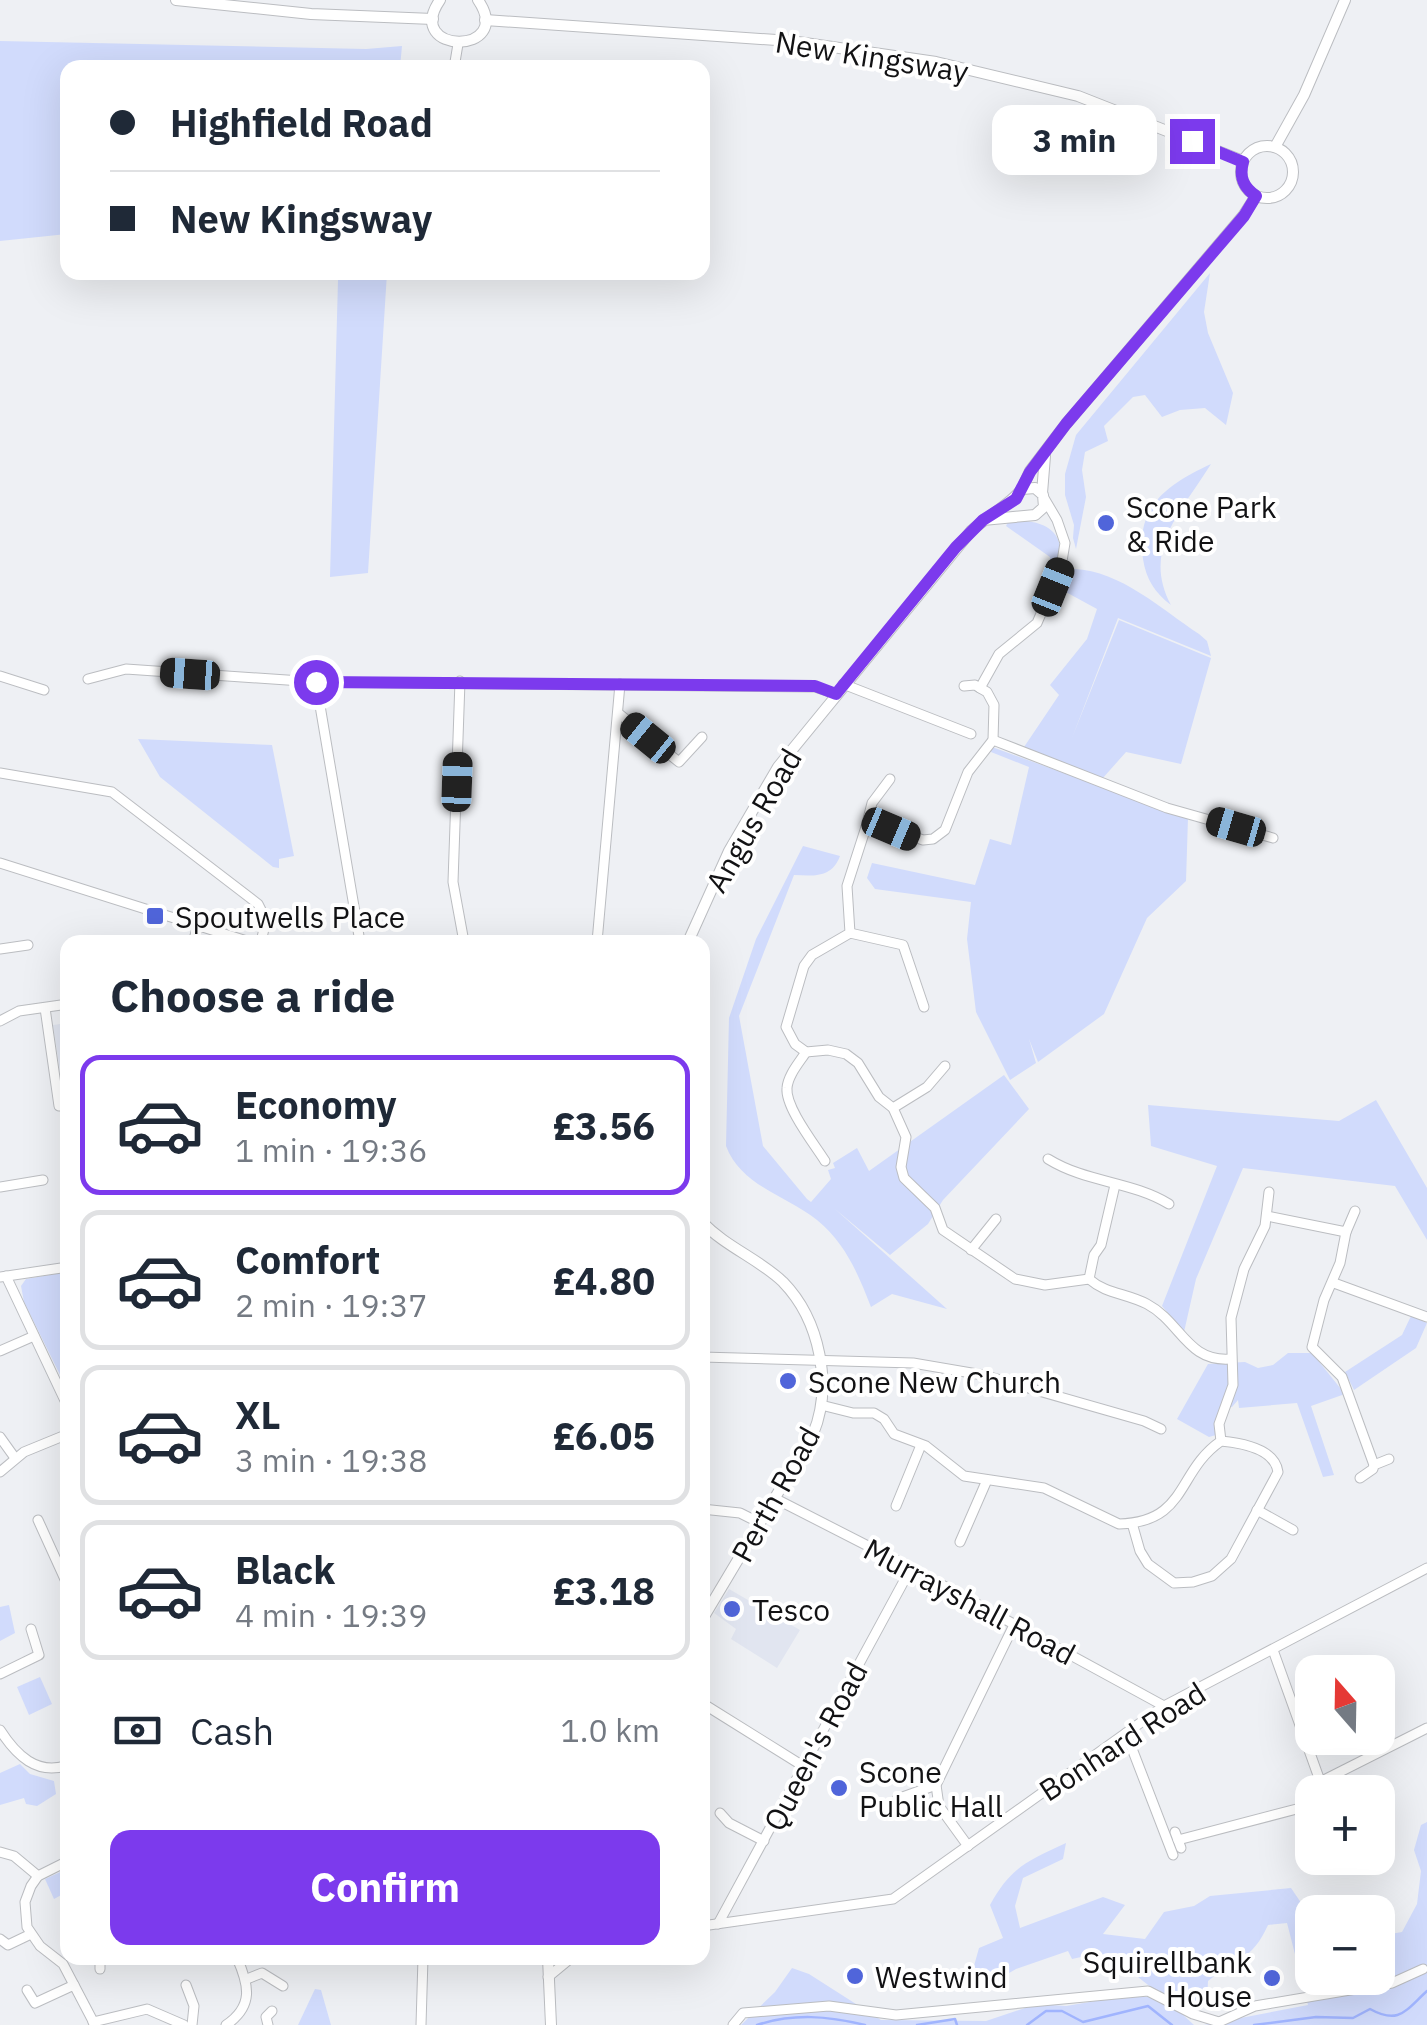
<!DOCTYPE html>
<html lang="en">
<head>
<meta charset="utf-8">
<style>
  :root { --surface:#fff; --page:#f2f2f3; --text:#1f2937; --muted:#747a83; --line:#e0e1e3; --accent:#7c3aed }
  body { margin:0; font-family:"IBM Plex Sans",sans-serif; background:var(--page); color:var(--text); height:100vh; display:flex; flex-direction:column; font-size:38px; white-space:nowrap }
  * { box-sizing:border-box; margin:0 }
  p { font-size:32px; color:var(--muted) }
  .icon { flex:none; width:55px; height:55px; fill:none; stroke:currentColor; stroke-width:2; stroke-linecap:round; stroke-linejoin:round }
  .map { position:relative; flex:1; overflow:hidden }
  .panel { position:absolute; left:60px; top:935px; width:650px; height:1030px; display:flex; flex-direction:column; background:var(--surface); border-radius:20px; box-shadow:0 10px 40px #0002 }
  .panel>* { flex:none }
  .top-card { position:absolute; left:60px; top:60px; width:650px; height:220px; border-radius:20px; box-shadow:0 10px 40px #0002; display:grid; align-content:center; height:220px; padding:0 50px; background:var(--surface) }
  .needle { width:65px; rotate:340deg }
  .fabs { position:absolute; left:1295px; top:1655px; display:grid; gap:20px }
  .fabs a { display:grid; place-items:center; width:100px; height:100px; border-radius:20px; background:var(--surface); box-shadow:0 10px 40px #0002; font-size:50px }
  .end { position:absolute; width:45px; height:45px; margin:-22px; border:12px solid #7c3aed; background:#fff; box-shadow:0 0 0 5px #fff }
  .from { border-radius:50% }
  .bubble { position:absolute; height:70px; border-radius:20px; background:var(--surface); box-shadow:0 10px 40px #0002; font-size:32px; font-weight:700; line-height:70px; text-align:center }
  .car { position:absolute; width:30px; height:60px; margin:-30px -15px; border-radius:12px; box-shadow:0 0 8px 2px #0007; background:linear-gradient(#222 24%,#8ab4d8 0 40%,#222 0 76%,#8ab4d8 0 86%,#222 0) }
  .top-card b { display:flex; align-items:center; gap:35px; height:95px; font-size:38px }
  .top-card b+b { border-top:2px solid var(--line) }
  .top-card i { width:25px; height:25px; background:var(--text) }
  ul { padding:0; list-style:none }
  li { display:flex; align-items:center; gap:30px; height:140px; margin:0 20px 15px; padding:0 30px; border:5px solid var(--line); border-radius:20px }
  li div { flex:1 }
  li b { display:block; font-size:38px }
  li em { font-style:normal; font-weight:700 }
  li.current { border-color:var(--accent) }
  li>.icon { width:90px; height:90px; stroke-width:1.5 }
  h2 { padding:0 50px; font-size:45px; line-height:120px }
  .pay { display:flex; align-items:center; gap:25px; height:110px; padding:0 50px; font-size:38px }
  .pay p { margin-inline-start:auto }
  .button { display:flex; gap:20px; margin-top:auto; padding:20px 50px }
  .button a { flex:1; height:115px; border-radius:20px; background:var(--accent); color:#fff; font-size:40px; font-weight:700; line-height:115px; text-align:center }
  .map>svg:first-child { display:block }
</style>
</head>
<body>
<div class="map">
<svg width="1427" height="2025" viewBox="0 0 1427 2025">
  <rect width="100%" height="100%" fill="#eef0f4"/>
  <g fill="#e1e5f0">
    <polygon points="67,1023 68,1023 67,1117 53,1025"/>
    <polygon points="729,1589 800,1630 777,1668 731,1639 736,1629 714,1613"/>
  </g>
  <g fill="#d1dbfc">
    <polygon points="0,41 366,49 402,46 400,67 68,68 67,234 0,241"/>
    <polygon points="328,273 387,273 368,573 330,577 338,280"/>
    <polygon points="1210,273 1204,312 1208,333 1233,393 1226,425 1205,408 1180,410 1162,417 1145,395 1133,397 1104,426 1108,441 1085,452 1082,470 1086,497 1076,549 1073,538 1074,525 1065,495 1065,474 1076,435"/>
    <path d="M1211,464C1182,511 1141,549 1171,605C1155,593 1146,579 1143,559C1135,506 1168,484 1211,464Z"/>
    <path d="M1023,521C1064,523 1069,553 1049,584L1050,557L1006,526L1008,522Z"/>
    <path d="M1074,569C1121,571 1161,609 1199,634L1207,641L1211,656L1118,618L1072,738L1119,620L1211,658L1181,764L1126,752L1102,779L1022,750L1059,695L1050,685L1087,639L1097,609L1064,591Z"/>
    <polygon points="138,739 272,745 294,856 279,859 279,868 273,867 160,777"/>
    <polygon points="992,747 1188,818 1186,881 1147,918 1104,1014 1038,1062 1029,1039 1036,1063 1010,1080 976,1012 967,939 971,902 875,889 867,878 872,863 975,885 990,839 1011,845 1029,767 991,752"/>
    <path d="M803,846L840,856C832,878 814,876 794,875L739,1016L763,1146L807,1199L811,1202L831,1179L828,1170L835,1168L833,1163L857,1148L869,1171L1004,1075L1029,1109L943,1200L928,1224L890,1255L835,1209L947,1309L892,1294L871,1307C858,1274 846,1244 817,1220C787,1196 741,1186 726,1146L729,1018L756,939Z"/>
    <polygon points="1376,1100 1427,1188 1427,1240 1395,1186 1243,1168 1196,1279 1184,1332 1162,1306 1217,1166 1151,1146 1148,1105 1339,1121"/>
    <polygon points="67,1272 68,1272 67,1389 24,1302 21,1286 26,1279"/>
    <polygon points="1411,1316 1427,1323 1416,1348 1354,1390 1345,1372 1402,1335"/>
    <polygon points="1288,1353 1312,1353 1345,1394 1311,1406 1334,1475 1323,1477 1297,1403 1239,1408 1238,1400 1232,1407 1220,1407 1216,1418 1216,1435 1209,1437 1177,1419 1208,1364 1245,1362 1258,1368 1273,1365"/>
    <polygon points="9,1605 15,1633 0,1641 0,1607"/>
    <polygon points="40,1677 52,1704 29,1715 17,1687"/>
    <polygon points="20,1764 30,1774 54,1781 56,1794 37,1806 26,1804 24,1798 0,1805 0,1773"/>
    <path d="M1427,1822V2025H1204L1308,2005L1287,1923L1268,1925C1252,1961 1235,1959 1208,1981L1207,2003C1173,2008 1139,1982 1119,1957L1095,1954L1072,1959L1068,1951L1016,1969L992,1983L972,1973L979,1948L1003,1938L990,1905C1011,1867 1027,1861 1066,1843L1063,1859L1023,1878L1015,1906L1020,1928L1103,1897L1125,1905L1103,1934L1145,1939L1164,1912L1194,1906L1210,1896L1291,1888L1306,1910L1314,1912L1312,1978H1378V1936L1402,1932L1417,1904L1421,1871L1414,1850L1421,1825Z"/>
    <polygon points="67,1869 67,1892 54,1899 45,1879"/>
    <polygon points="792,1968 809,1974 881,2020 986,2021 1037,2004 1066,2006 1131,1995 1155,1998 1180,2012 1194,2025 741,2025 775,1992"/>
    <polygon points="315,1989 321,1990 331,2025 298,2025"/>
  </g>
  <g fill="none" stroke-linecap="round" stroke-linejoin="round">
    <g stroke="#a0b4fe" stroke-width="2.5">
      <path d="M757,2025C794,2013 828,2016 865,2025"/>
      <polyline points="917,2025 955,2019 957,2025"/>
      <polyline points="1027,2025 1046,2011 1062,2011 1083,2022 1148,2006 1172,2025"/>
      <path d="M1254,2025L1316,2017L1353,2018L1370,2009C1399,2025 1405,2011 1427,1991"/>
    </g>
    <g stroke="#bbbdc1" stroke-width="11">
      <g id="minor">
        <polyline points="454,68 458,44"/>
        <path d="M1044,498L1057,520L1065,543L1061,567L1037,623L999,654L980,688L987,692L994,705L993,740L968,772L945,830L933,839L923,840L891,829L866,827L847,886L850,933L812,955L804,966L786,1027L795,1044L806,1052L828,1050L846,1054L858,1063L879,1097L893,1108L906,1137L901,1167L904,1178L935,1208L943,1230L1015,1279L1045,1285L1089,1279C1106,1294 1126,1293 1147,1304C1181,1322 1187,1362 1230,1359"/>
        <polyline points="0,676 44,690"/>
        <polyline points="88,679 126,669 316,682 815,687 836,694"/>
        <polyline points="460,681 453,882 464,942"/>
        <polyline points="316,682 360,942"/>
        <polyline points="843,684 971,734"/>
        <polyline points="964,686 975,685 980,688"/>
        <polyline points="618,713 679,762 702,737"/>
        <polyline points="993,740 1167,808 1273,838"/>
        <polyline points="0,773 112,792 258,904 266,920 261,942"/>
        <polyline points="866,827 872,803 890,779"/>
        <polyline points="0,863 250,942"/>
        <polyline points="850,933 903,945 924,1007"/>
        <polyline points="193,942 198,926"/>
        <polyline points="597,942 620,684"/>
        <polyline points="0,949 28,945"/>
        <polyline points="45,1008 59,1106"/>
        <polyline points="0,1021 19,1011 68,1004"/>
        <path d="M806,1052C799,1063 788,1075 787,1088C785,1107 815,1145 825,1161"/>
        <polyline points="893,1108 927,1087 945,1066"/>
        <path d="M1048,1159C1087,1183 1131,1181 1169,1204"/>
        <polyline points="0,1187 43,1180"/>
        <polyline points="1267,1216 1346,1232 1355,1211"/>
        <polyline points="1346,1232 1340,1263 1324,1300 1312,1347 1342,1377 1374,1465"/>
        <polyline points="971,1250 996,1219"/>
        <polyline points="6,1276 68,1407"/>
        <polyline points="0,1277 68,1267"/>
        <polyline points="1089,1279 1094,1255 1101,1245 1115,1185"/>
        <polyline points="1334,1283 1427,1317"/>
        <polyline points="0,1351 34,1336"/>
        <polyline points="702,1357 913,1363 983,1375 1144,1421 1161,1429"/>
        <path d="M821,1405L853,1413H874L884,1419L894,1434L926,1446L964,1476L1044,1488L1119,1524C1188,1522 1176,1472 1221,1441C1242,1443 1275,1449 1278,1472L1231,1559L1212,1576L1193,1582L1174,1583L1148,1564L1140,1551L1132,1523"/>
        <polyline points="0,1437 15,1458"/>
        <polyline points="1221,1441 1219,1424 1233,1385 1231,1318 1244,1269 1265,1226 1269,1192"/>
        <polyline points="0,1472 24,1452 68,1434"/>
        <polyline points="1360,1478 1373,1469 1374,1465 1389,1459"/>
        <polyline points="776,1499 911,1568 1164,1706"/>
        <polyline points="896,1506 921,1445"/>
        <polyline points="702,1509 740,1513 760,1523"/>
        <polyline points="1257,1510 1293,1530"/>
        <polyline points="38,1520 68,1586"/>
        <polyline points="960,1542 987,1480"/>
        <polyline points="1273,1650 1324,1792"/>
        <polyline points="0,1674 39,1655 31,1629"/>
        <polyline points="702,1703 803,1766"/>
        <path d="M0,1730C16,1755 37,1776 68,1765"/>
        <polyline points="1126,1733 1173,1855"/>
        <polyline points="1320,1782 1427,1728"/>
        <polyline points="897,1799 936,1785"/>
        <polyline points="720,1813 729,1823 764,1841"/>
        <polyline points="1175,1832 1181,1848"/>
        <polyline points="1178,1840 1312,1805"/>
        <polyline points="968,1846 939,1806 936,1785 1014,1625"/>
        <polyline points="0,1852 14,1856 38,1876"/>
        <polyline points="68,1861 38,1876 31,1886 25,1902 27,1927 40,1946 63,1964 95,2025"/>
        <polyline points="718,1924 911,1568"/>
        <polyline points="702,1926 893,1899 1164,1706 1427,1568"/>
        <polyline points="0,1939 8,1945 31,1934"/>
        <polyline points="100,1958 100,1969"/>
        <polyline points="548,1977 571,1958"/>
        <polyline points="247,1979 262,1973 283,1986"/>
        <polyline points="186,1985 194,2006 192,2025"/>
        <polyline points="27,1990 35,2003 74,1985"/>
        <polyline points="93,2022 147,2009 184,2025"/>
        <path d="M226,2025C254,2006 249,1985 237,1958"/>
        <polyline points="268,2025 266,2017 272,2011"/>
        <polyline points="421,2025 423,1958"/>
        <polyline points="733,2025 743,2013 829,2006 896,2015 1148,1991 1193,2014 1219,2022 1255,2006 1392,1983 1423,1969"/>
      </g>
    </g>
    <g stroke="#bbbdc1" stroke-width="12">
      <g id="major">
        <polyline points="176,0 311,14 433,19"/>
        <path d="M440,0C402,55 516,56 478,0"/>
        <polyline points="485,20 791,41 936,62 1078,96 1243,161"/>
        <circle cx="1267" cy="172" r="26"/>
        <polyline points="1275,147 1304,95 1345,0"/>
        <polyline points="1022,489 1030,471 1066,424 1243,216 1256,196"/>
        <polyline points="1042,493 1045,456"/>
        <path d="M688,942L729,851L778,767L971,531C987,516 1009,506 1022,489L1035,488L1043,495L1044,507L1035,515L983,520"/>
        <path d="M702,1222C726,1247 759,1259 783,1282C820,1320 833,1386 813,1434L702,1620"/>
        <polyline points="548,1958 551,2025"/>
      </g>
    </g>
    <use href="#minor" stroke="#fff" stroke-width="9"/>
    <use href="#major" stroke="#fff" stroke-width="10"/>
  </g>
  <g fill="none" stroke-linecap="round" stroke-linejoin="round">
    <path stroke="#7c3aed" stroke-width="12" d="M316,682L815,686L836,694L956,547L983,520L1016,499L1030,472L1066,424L1244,216L1256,196C1243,187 1239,177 1243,162L1192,141"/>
  </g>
  <g fill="#5065da" stroke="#fff" stroke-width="4">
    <circle cx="1106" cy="523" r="10"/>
    <rect x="145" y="906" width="20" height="20" rx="5"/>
    <circle cx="788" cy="1381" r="10"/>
    <circle cx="732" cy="1609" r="10"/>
    <circle cx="839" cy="1788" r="10"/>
    <circle cx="855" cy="1976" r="10"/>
    <circle cx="1272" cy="1978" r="10"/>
  </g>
  <g text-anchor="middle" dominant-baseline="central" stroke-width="8" stroke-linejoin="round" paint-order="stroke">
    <g font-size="30" fill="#121214" stroke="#fff">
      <text transform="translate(872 56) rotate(9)">New Kingsway</text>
      <text transform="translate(753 820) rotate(-60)">Angus Road</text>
      <text transform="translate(775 1494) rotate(-61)">Perth Road</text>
      <text transform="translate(970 1601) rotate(28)">Murrayshall Road</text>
      <text transform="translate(1122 1741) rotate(-33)">Bonhard Road</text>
      <text transform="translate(815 1746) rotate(-62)">Queen's Road</text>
    </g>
    <g font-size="30" fill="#121214" stroke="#fff" text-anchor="start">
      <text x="1126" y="506">Scone Park<tspan x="1126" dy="34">&amp; Ride</tspan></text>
      <text x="175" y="916">Spoutwells Place</text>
      <text x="808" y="1381">Scone New Church</text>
      <text x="752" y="1609">Tesco</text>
      <text x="859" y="1771">Scone<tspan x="859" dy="34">Public Hall</tspan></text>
      <text x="1252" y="1961" text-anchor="end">Squirellbank<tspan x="1252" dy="34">House</tspan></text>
      <text x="875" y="1976">Westwind</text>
    </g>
  </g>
</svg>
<div class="fabs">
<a><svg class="needle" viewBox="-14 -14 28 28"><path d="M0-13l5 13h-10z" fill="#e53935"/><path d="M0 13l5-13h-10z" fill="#747a83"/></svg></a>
<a>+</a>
<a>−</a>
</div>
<i class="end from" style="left:316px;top:682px"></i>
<i class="end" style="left:1192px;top:141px"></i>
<div class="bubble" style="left:992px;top:105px;width:165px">3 min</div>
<i class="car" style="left:1053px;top:587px;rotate:22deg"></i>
<i class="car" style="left:190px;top:674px;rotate:274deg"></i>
<i class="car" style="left:648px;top:738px;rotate:309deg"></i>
<i class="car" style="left:457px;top:782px;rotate:2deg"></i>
<i class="car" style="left:1236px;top:827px;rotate:286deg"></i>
<i class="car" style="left:891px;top:829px;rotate:113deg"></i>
<div class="top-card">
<b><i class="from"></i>Highfield Road</b>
<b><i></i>New Kingsway</b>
</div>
<section class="panel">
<h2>Choose a ride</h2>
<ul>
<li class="current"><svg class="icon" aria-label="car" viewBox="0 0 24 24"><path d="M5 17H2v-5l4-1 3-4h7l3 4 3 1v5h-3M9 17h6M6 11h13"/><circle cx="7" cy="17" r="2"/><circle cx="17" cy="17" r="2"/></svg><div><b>Economy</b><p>1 min · 19:36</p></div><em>£3.56</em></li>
<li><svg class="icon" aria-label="car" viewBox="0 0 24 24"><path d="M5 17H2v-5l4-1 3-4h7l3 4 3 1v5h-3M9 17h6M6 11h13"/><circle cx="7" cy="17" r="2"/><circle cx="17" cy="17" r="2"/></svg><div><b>Comfort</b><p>2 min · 19:37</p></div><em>£4.80</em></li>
<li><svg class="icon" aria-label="car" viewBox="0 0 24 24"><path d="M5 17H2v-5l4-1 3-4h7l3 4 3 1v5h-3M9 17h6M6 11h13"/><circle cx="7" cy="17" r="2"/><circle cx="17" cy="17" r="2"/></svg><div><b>XL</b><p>3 min · 19:38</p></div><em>£6.05</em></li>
<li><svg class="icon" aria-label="car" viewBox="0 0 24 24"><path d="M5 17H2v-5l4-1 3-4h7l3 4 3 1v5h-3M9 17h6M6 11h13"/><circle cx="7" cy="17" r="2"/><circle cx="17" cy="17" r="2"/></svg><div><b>Black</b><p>4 min · 19:39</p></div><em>£3.18</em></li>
</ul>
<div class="pay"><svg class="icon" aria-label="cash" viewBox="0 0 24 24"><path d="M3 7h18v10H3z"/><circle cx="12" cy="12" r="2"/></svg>Cash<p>1.0 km</p></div>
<div class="button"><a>Confirm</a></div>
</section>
</div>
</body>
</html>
